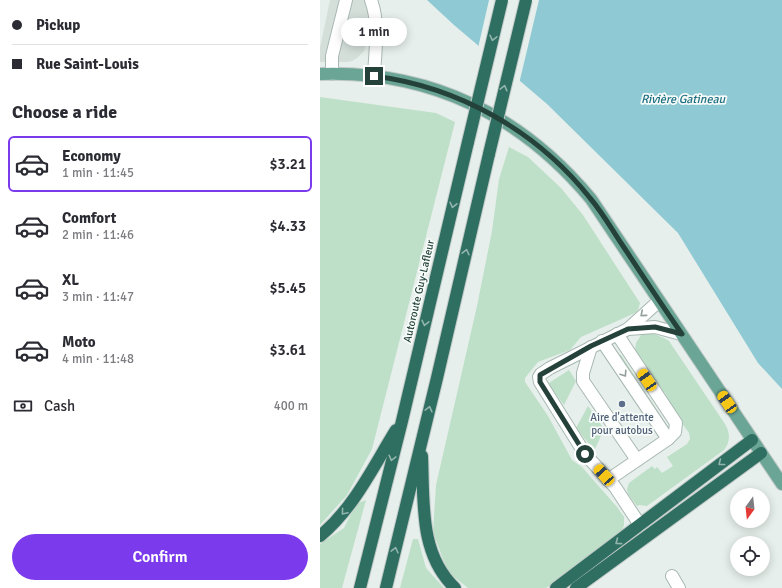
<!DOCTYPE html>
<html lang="en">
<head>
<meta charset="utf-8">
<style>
  :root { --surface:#fff; --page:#f2f2f3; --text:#2b2b33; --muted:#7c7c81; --line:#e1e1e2; --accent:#7c3aed }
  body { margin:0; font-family:Signika,sans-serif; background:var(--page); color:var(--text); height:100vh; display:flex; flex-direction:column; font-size:15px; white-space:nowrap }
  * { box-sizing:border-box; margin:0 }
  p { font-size:13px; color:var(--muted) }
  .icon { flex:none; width:22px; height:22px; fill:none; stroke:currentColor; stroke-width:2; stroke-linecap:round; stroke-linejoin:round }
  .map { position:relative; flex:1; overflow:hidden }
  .panel { display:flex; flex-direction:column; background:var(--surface); width:320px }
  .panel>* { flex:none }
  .guide { display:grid; align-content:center; height:88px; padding:0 12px; background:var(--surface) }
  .needle { width:26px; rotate:195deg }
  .fabs { position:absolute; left:410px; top:488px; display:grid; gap:8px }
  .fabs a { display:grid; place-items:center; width:40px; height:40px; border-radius:50%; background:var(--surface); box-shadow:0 2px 10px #0003; font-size:20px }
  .end { position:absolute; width:18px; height:18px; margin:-9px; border:5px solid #24423a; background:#fff; box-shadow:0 0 0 2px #fff }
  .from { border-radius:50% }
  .bubble { position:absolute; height:28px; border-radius:14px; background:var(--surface); box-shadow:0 2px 10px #0003; font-size:13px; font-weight:600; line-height:28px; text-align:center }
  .car { position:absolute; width:12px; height:24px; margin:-12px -6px; border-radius:5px; box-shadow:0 0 3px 1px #0007; background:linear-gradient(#f5c518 24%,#345 0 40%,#f5c518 0 76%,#345 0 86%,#f5c518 0) }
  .guide b { display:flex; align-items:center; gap:14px; height:38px; font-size:15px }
  .guide b+b { border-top:1px solid var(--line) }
  .guide i { width:10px; height:10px; background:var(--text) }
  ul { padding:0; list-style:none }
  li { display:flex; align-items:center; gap:12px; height:56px; margin:0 8px 6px; padding:0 4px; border:2px solid transparent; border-radius:6px }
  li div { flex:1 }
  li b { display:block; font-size:15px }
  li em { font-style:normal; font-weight:600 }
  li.active { border-color:var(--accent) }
  li>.icon { width:36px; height:36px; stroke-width:1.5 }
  h2 { padding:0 12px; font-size:18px; line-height:48px }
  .pay { display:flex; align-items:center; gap:10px; height:44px; padding:0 12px; font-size:15px }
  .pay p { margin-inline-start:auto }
  .button { display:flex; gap:8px; margin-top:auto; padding:8px 12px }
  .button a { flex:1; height:46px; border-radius:24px; background:var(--accent); color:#fff; font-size:16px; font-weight:600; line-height:46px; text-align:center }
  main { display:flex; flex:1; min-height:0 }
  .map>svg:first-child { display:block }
</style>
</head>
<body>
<main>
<section class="panel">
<div class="guide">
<b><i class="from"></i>Pickup</b>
<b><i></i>Rue Saint-Louis</b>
</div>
<h2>Choose a ride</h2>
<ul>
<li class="active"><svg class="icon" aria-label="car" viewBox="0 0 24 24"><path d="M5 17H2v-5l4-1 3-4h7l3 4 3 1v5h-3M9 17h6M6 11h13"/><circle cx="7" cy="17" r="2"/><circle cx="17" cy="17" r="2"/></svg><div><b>Economy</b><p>1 min · 11:45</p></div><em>$3.21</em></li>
<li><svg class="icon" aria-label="car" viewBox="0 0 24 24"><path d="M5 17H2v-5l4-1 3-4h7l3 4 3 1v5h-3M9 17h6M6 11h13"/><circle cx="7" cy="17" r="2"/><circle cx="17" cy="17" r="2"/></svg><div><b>Comfort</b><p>2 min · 11:46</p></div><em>$4.33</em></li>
<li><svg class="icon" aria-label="car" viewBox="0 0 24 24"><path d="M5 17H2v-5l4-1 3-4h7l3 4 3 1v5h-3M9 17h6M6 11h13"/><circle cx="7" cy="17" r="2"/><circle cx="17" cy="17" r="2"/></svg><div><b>XL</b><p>3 min · 11:47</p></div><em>$5.45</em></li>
<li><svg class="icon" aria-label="car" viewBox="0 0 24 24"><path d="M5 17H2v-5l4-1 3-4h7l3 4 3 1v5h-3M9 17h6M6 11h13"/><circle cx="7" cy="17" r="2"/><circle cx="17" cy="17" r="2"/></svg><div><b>Moto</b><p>4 min · 11:48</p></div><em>$3.61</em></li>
</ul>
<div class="pay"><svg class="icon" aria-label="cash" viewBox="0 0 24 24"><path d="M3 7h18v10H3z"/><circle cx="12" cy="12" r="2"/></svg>Cash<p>400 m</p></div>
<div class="button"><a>Confirm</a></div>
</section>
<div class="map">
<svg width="462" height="588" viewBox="0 0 462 588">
  <rect width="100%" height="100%" fill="#e6efeb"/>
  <polygon fill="#d4dfda" points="10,0 45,0 49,17 49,37 44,51 37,58 32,61 28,62 0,62 0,48"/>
  <g fill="#bfe0c8">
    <polygon points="0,97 116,113 135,122 52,449 27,495 0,525"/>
    <polygon points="189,147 208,157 241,188 263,215 320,303 318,310 315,313 261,337 250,350 218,362 205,378 205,382 228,416 252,460 262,467 297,507 304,517 304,525 300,535 274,557 226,588 148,588 133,576 126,567 113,532 116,485 157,306 172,231 179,179"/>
    <path d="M329,332L344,338L349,341L405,424C410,433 411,441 404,450L327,506L319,505L317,506L308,494L307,489L309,483L332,466L335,469L337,467L342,473L353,466L347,457L367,444L370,439L369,433L357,416L345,393L338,389L329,369L319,360L315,350L316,343L321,335Z"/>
    <polygon points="300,355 301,355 343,419 300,356"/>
    <polygon points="249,370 256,381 244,405 229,386 229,383"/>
    <polygon points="268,406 284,429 275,449 273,449 256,428"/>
    <polygon points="46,500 22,588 0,588 0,544 24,528 36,504"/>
    <polygon points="93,539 98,539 106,568 124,588 80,588"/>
  </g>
  <polygon fill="#8ec9d4" points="107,0 462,0 462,389 438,363 358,233 227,104 134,25"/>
  <polygon fill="#e6efeb" points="169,0 219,0 199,84 158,48"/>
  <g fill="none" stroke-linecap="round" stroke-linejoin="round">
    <g stroke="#a8b8b2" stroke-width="14">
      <g id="minor">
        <path d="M51,0C60,25 55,50 54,76"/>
        <polyline points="12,74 12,56 26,0"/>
        <polyline points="308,329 335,327 361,334"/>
        <polyline points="282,341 348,439 355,432 356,423 297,334"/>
        <polyline points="271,347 263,373 263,381 317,460"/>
        <polyline points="288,480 348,439"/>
        <polyline points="320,525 295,487 265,454 220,382 219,377 221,374 230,368 308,329 339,301"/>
        <polyline points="352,576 359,588"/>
      </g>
    </g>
    <g stroke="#c2cac8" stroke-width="14">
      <path id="major" d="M0,74C110,70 201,115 271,199L462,484"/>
    </g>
    <g stroke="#c2cac8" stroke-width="14">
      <g id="highway">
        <path d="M102,456C104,502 99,554 135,588"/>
        <path d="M0,536C34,508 53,467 76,430"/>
        <polyline points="40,588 82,421 148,142"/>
        <polyline points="66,588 117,378 169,154"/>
        <polyline points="236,588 432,440"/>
        <polyline points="256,588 441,453"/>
      </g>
    </g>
    <use href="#minor" stroke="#fff" stroke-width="12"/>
    <use href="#major" stroke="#6aa596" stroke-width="12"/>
    <use href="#highway" stroke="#2f6f62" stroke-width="12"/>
    <g stroke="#c2cac8" stroke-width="14" stroke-linecap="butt">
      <g id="highway-bridge">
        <polyline points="148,142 182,0"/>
        <polyline points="169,154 206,0"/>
      </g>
    </g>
    <use href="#highway-bridge" stroke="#2f6f62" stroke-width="12"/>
  </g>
  <defs><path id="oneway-chevron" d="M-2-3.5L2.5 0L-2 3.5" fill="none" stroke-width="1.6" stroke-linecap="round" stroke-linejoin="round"/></defs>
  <g stroke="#93b5ae">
    <use href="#oneway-chevron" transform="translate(173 38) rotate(103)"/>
    <use href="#oneway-chevron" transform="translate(184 88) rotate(-76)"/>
    <use href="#oneway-chevron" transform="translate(133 205) rotate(103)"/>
    <use href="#oneway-chevron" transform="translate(146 252) rotate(-77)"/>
    <use href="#oneway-chevron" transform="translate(105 323) rotate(103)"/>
    <use href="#oneway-chevron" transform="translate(109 409) rotate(-76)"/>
    <use href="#oneway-chevron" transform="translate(72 458) rotate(104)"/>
    <use href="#oneway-chevron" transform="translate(401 463) rotate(142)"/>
    <use href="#oneway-chevron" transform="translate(24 512) rotate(130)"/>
    <use href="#oneway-chevron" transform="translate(298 542) rotate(143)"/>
    <use href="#oneway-chevron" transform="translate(75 550) rotate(-76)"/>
  </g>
  <g stroke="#92a09c">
    <use href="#oneway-chevron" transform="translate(323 314) rotate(140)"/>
    <use href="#oneway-chevron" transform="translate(304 374) rotate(56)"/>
  </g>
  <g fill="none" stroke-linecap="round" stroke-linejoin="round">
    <path stroke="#24423a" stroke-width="5" d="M54,76C139,87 217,131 270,198C282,212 291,228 301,243C321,273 341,304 362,334L335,327L308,329L271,346L220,375V382L265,454"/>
  </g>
  <circle fill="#5c6f8a" stroke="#f7fbf9" stroke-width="1.5" cx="302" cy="404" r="4"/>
  <g text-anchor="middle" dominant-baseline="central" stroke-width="3.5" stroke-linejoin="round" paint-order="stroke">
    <g font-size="11" fill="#24423a" stroke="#f7fbf9">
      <text transform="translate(99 291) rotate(-77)">Autoroute Guy-Lafleur</text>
    </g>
    <g font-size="11" fill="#4e5e75" stroke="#f7fbf9">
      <text x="302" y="417">Aire d'attente<tspan x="302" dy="13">pour autobus</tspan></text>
    </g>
    <g font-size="12" font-style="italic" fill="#1c6f80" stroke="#f7fbf9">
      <text x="363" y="99">Rivière Gatineau</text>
    </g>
  </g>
</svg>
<div class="fabs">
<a><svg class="needle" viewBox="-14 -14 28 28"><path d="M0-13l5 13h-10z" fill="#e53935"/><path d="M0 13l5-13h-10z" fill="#7c7c81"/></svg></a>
<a><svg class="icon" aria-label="locate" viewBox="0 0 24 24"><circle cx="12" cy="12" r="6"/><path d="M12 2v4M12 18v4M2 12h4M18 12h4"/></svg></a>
</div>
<i class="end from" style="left:265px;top:454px"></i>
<i class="end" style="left:54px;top:76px"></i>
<div class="bubble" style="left:21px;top:18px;width:66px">1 min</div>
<i class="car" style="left:327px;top:380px;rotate:326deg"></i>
<i class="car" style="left:407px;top:402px;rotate:326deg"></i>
<i class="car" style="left:284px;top:475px;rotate:318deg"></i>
</div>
</main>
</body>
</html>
